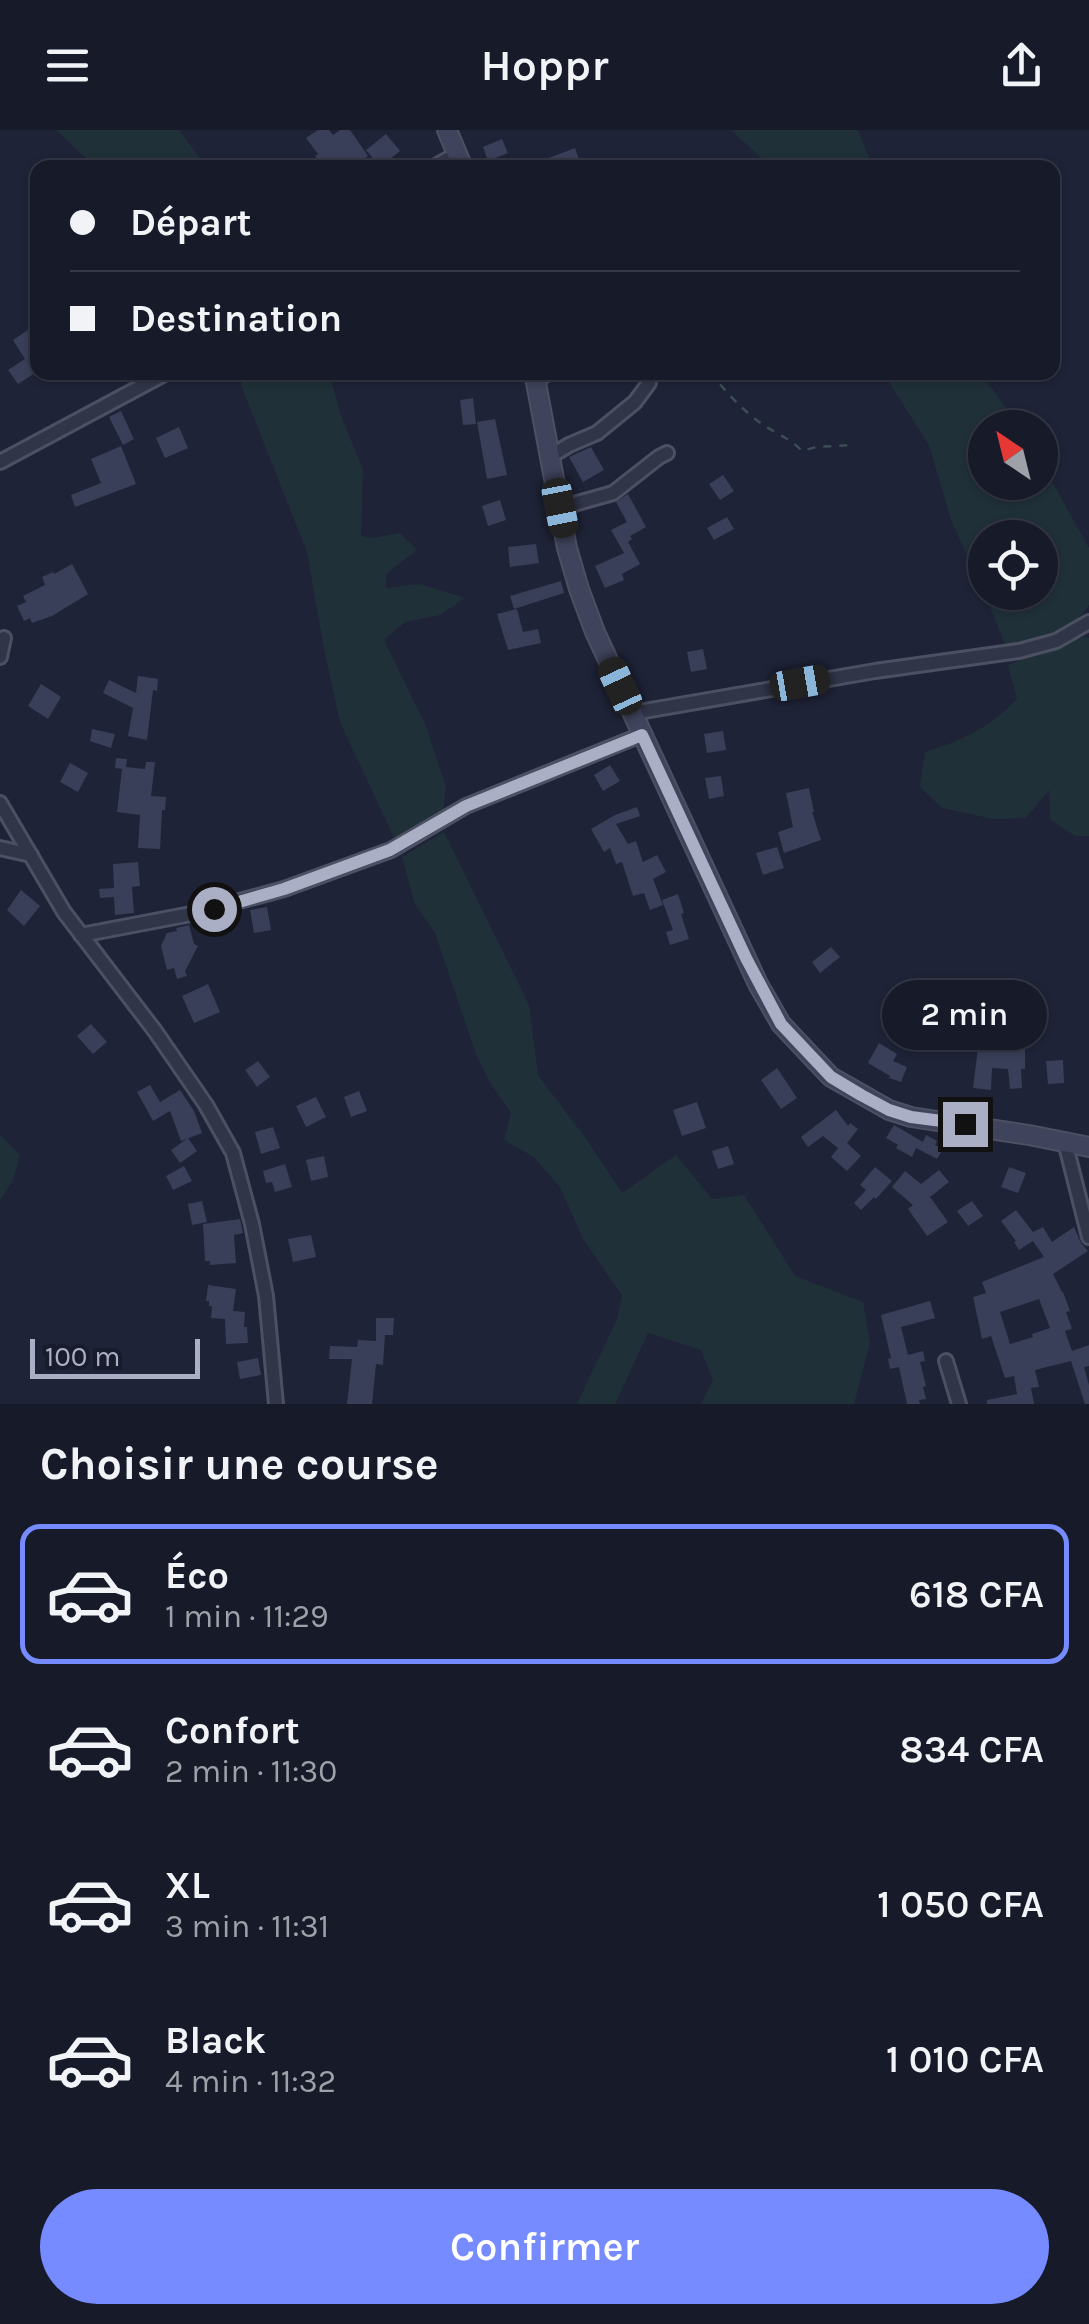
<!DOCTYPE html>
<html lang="fr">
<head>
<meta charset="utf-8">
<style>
  :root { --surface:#161a29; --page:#232735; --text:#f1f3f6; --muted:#9ea1a8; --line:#353846; --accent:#768bff }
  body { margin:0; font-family:Karla,sans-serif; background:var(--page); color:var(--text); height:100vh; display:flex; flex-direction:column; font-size:38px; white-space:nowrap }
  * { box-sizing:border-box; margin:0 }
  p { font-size:32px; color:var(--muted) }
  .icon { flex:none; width:55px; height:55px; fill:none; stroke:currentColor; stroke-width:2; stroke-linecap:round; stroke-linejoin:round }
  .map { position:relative; height:1274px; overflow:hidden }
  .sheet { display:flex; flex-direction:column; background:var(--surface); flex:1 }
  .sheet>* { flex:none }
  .guide { position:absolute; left:30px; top:30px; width:1030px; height:220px; border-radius:20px; box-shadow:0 2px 8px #0004,0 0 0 2px var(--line); display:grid; align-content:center; height:220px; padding:0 40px; background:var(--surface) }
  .needle { width:65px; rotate:325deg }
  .buttons { position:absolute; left:968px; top:280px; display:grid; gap:20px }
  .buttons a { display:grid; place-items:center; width:90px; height:90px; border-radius:50%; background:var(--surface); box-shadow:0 2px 8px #0004,0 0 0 2px var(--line); font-size:50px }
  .scale { position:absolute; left:30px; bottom:25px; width:170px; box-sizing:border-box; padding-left:10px; border:5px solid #abafc5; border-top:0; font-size:28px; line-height:35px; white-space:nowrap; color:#abafc5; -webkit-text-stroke:8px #171b2c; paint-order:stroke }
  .end { position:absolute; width:45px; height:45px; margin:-22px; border:12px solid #abafc5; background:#111; box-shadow:0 0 0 5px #111 }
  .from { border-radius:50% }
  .bubble { position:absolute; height:70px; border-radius:35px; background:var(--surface); box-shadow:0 2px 8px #0004,0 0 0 2px var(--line); font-size:32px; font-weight:600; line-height:70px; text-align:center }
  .car { position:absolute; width:30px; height:60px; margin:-30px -15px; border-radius:12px; box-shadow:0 0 8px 2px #0007; background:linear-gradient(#222 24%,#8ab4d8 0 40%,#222 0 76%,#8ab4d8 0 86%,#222 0) }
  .guide b { display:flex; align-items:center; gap:35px; height:95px; font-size:38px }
  .guide b+b { border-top:2px solid var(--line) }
  .guide i { width:25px; height:25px; background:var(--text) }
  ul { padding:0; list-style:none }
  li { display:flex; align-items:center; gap:30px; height:140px; margin:0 20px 15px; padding:0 20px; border:5px solid transparent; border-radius:20px }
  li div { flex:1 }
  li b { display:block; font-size:38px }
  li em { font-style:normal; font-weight:600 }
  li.current { border-color:var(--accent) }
  li>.icon { width:90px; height:90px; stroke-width:1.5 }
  h2 { padding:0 40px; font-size:45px; line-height:120px }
  .button { display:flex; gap:20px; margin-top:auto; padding:20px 40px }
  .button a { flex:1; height:115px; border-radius:60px; background:var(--accent); color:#fff; font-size:40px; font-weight:600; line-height:115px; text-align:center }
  header { display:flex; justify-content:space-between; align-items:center; height:130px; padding:0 40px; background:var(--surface); font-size:45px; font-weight:600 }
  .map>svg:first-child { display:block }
</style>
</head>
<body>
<header><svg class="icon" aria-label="menu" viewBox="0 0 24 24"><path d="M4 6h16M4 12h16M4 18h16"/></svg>Hoppr<svg class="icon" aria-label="share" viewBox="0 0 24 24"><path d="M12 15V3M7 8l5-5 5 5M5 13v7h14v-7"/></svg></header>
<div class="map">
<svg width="1089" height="1274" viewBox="0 0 1089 1274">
  <rect width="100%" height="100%" fill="#1e2337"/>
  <g fill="#203038" fill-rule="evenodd">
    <polygon points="56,0 179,0 206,37 126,37 120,34 88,30"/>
    <polygon points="731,0 858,0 873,37 771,37"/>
    <polygon points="239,243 329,243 340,283 363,340 361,406 373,408 400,403 417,420 386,444 386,458 420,454 465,468 440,485 405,492 384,510 426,596 446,657 443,685 396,712 340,592 324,519 307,422 242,258"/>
    <path d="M883,243H980L1020,297L985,298V352H1040V330L1089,418V475L1078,489L1046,508L1006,517L993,484L951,390L929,315ZM985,408H1040V462H985Z"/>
    <path d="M1083,507L1089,508V706H1075L1050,689L1049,660L1026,688L993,689L942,678L920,657L925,622C963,610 988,599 1017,569L1008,535Z"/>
    <polygon points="444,702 529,875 538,945 587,1010 622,1063 676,1025 712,1069 744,1065 795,1146 863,1172 870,1213 854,1274 701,1274 713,1250 701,1220 648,1203 615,1274 577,1274 617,1189 622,1165 583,1109 560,1057 534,1027 504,1010 511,983 491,954 476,924 435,803 415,775 402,727"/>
    <polygon points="0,1005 20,1025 13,1050 0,1070"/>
  </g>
  <g fill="#393f58" fill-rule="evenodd">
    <polygon points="318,0 329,0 333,5 340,0 350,0 368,26 351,38 323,38 315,26 318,24 306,8"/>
    <polygon points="386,4 400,21 380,37 366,20"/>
    <polygon points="502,9 508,23 488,31 483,17"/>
    <polygon points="575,18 582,38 525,38 525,37"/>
    <polygon points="28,200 38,215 38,241 18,254 8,240 25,229 13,210"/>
    <polygon points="473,268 476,294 463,295 460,270"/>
    <polygon points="121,281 134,309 123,315 109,287"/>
    <polygon points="495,289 507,345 487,349 477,292"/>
    <polygon points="179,297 188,318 165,328 156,308"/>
    <polygon points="121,316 136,354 75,377 71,365 101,353 91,329"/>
    <polygon points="591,317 604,340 583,352 569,327"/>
    <polygon points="723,345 734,361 720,370 709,354"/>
    <polygon points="628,364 646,397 630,406 632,409 628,412 640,434 622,444 624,450 605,458 595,436 624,423 611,400 627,392 616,372"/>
    <polygon points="500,370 506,390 488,396 482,376"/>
    <polygon points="727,387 734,399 714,410 707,398"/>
    <polygon points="536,414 539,433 510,437 508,417"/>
    <polygon points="72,434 88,464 52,486 32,493 30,488 24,491 17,476 26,472 23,466 45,455 42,447 53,442 54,444"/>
    <polygon points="561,451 564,463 514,479 510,466"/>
    <polygon points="517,479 523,502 538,499 541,513 508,520 497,484"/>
    <polygon points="703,519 707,539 691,542 687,522"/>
    <polygon points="138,546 158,549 157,561 153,560 147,610 128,606 133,578 103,563 109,550 136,563"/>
    <polygon points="41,554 61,567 48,589 28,576"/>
    <polygon points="92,599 115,604 111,618 90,611"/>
    <polygon points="723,601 726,620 707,623 704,604"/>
    <polygon points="116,628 127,629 126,637 145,639 146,632 155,632 151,666 166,667 165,680 162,680 160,719 138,718 140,685 117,682 122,639 115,638"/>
    <polygon points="70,633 88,643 78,662 60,652"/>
    <polygon points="610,635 620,651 603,661 594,645"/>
    <polygon points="721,646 724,666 709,669 705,648"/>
    <polygon points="809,658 814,682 812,682 821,710 784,723 778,702 793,697 786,663"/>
    <polygon points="637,677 640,686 616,694 628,714 636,711 643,732 657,725 666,742 653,749 663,775 650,780 644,763 633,766 622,732 616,734 610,718 604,722 591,699 615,685"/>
    <polygon points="777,717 784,738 763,745 756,723"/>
    <polygon points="138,732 140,756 132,757 134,783 115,785 114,767 100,768 99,759 114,758 113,734"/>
    <polygon points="21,760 40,776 24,796 7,780"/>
    <polygon points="678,764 684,783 681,784 689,809 670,815 666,802 673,800 662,770"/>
    <polygon points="267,777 271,800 254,803 250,780"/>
    <polygon points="189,795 194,814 198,816 185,841 187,846 177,849 174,838 167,840 161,816 167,803 177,801 176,798"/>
    <polygon points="831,817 840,827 820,843 812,832"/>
    <polygon points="208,854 220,882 194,893 182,866"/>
    <polygon points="91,894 107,912 93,924 77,906"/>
    <polygon points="997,896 1027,901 1025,915 1025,939 1021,939 1022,958 1010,959 1008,939 992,938 991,960 973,958 979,910 994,911"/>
    <polygon points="879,913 897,924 893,931 907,937 901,952 889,948 890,946 868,933"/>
    <polygon points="1063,930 1064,953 1048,954 1046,931"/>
    <polygon points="258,931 270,947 257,957 245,940"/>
    <polygon points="777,938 797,968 781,979 761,950"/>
    <polygon points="150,955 160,972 180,960 194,981 202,1003 181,1011 170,981 153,991 137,962"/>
    <polygon points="359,961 367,981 351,987 344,967"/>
    <polygon points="316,967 326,987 306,997 296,976"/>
    <polygon points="697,972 706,998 682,1006 673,980"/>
    <polygon points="836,980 848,996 850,993 858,999 847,1013 861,1026 847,1041 831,1027 838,1018 823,1006 808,1017 801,1007"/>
    <polygon points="894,995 923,1012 926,1005 937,1011 935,1015 943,1019 937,1029 916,1018 912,1027 896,1018 898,1015 886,1008"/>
    <polygon points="273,997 280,1018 261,1024 255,1002"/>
    <polygon points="188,1008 197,1021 180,1033 171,1020"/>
    <polygon points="728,1016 734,1034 718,1039 712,1021"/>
    <polygon points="324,1026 328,1047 311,1051 306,1030"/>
    <polygon points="285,1034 292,1057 275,1062 272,1052 266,1053 263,1041"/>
    <polygon points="184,1036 192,1051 173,1060 166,1046"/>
    <polygon points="875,1037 892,1051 876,1069 874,1067 861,1080 854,1073 866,1060 860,1055"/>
    <polygon points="1009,1037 1026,1043 1018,1063 1001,1057"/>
    <polygon points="939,1040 949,1052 930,1067 948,1092 927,1106 908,1079 913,1075 892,1057 905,1041 921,1054"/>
    <polygon points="202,1071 207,1092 192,1095 188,1074"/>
    <polygon points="972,1071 983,1086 968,1096 957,1081"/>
    <path d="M1016,1080L1033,1102L1043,1097L1052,1112L1074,1097L1081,1113L1088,1121L1053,1144L1062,1162H1063L1070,1181L1066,1182L1072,1199L1065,1201L1072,1221L1089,1215V1236L1084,1237L1089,1255V1274H1085L1071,1231L1035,1240L1039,1257L1031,1258L1034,1274H987V1270L1017,1264L1014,1246L1005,1248L991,1206L982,1209L973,1167L986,1163L982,1152L1044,1127L1033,1111L1019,1120L1014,1112L1016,1111L1001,1091ZM1039,1169L1050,1198L1032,1204L1033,1207L1010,1214L1000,1182Z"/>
    <polygon points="240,1089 243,1103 234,1105 236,1133 210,1135 210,1131 205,1131 203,1094"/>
    <polygon points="311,1105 316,1127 293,1132 288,1109"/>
    <polygon points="208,1155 236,1159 233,1181 245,1182 244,1197 247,1197 248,1213 226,1214 225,1189 211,1188 212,1176 209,1176 209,1171 206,1171"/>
    <polygon points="930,1171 935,1188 901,1197 908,1225 923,1221 925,1231 920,1232 926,1256 923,1257 926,1269 919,1270 920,1274 907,1274 899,1237 890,1239 888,1229 891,1228 881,1185"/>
    <polygon points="376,1188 394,1188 393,1205 385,1205 383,1235 376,1234 372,1274 347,1274 352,1229 329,1229 330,1216 357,1217 358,1210 376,1211"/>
    <polygon points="258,1228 261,1245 240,1249 237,1232"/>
  </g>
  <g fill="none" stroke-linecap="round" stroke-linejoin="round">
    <g stroke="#4c5063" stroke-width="18">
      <g id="street">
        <polyline points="432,38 457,24"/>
        <polyline points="536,249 551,242"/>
        <polyline points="551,326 569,315 597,303 635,272 649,253"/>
        <polyline points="0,332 168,242"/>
        <polyline points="560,378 613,363 659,327 667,323"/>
        <polyline points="0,527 4,508"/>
        <polyline points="633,583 875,541 1019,521 1056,511 1089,492"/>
        <polyline points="0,673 64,782 155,901 206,975 233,1023 252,1094 266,1166 276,1274"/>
        <polyline points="0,718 31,725"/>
        <polyline points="81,805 191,784 284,759 391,720 466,676 641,605"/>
        <polyline points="1065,1012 1089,1107"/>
        <polyline points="946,1231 959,1274"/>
      </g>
    </g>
    <g stroke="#4c5063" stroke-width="22">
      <g id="secondary">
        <polyline points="447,0 463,38"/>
        <polyline points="534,242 567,418 579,459 595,502 758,854 781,894 813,928 831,947 889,980 911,987 1029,1005 1089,1017"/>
      </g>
    </g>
    <path stroke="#3d4d56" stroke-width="2.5" stroke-dasharray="8 8" stroke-linecap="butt" d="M710,242C725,261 742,280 762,294C775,303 791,309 802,321L816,317L854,315"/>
    <use href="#street" stroke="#313548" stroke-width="12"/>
    <use href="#secondary" stroke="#3f435b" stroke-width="18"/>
  </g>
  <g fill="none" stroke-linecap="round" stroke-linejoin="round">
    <polyline stroke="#abafc5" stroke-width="12" points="214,779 284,759 390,720 466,676 642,605 746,828 781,894 831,947 861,965 889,980 911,987 965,994"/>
  </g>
</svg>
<div class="buttons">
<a><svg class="needle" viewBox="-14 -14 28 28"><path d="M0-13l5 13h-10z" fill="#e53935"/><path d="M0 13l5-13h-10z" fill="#9ea1a8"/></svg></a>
<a><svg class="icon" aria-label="locate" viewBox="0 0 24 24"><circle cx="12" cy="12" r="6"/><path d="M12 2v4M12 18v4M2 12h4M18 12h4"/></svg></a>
</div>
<div class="scale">100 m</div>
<i class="end from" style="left:214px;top:779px"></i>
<i class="end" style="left:965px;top:994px"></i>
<div class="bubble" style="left:882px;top:850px;width:165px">2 min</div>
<i class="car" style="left:560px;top:378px;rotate:169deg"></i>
<i class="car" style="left:800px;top:553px;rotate:80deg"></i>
<i class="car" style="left:620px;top:556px;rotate:335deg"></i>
<div class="guide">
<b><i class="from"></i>Départ</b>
<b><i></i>Destination</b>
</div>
</div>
<section class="sheet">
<h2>Choisir une course</h2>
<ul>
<li class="current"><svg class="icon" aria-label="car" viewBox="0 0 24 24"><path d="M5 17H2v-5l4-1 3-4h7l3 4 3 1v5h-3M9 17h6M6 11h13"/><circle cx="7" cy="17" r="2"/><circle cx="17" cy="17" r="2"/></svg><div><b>Éco</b><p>1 min · 11:29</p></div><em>618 CFA</em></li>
<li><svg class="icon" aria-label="car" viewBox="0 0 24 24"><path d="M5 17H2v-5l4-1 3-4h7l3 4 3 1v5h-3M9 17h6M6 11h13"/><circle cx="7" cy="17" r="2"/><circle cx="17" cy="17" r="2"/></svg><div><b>Confort</b><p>2 min · 11:30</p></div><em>834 CFA</em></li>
<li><svg class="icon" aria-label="car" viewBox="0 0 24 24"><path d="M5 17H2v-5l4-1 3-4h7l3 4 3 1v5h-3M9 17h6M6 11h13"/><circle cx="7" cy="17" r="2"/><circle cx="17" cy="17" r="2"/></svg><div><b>XL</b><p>3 min · 11:31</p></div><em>1 050 CFA</em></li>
<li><svg class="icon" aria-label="car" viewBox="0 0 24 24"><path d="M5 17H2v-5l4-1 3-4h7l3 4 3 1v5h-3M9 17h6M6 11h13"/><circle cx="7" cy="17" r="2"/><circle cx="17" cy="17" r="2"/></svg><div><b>Black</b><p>4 min · 11:32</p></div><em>1 010 CFA</em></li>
</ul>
<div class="button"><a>Confirmer</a></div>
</section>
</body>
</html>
